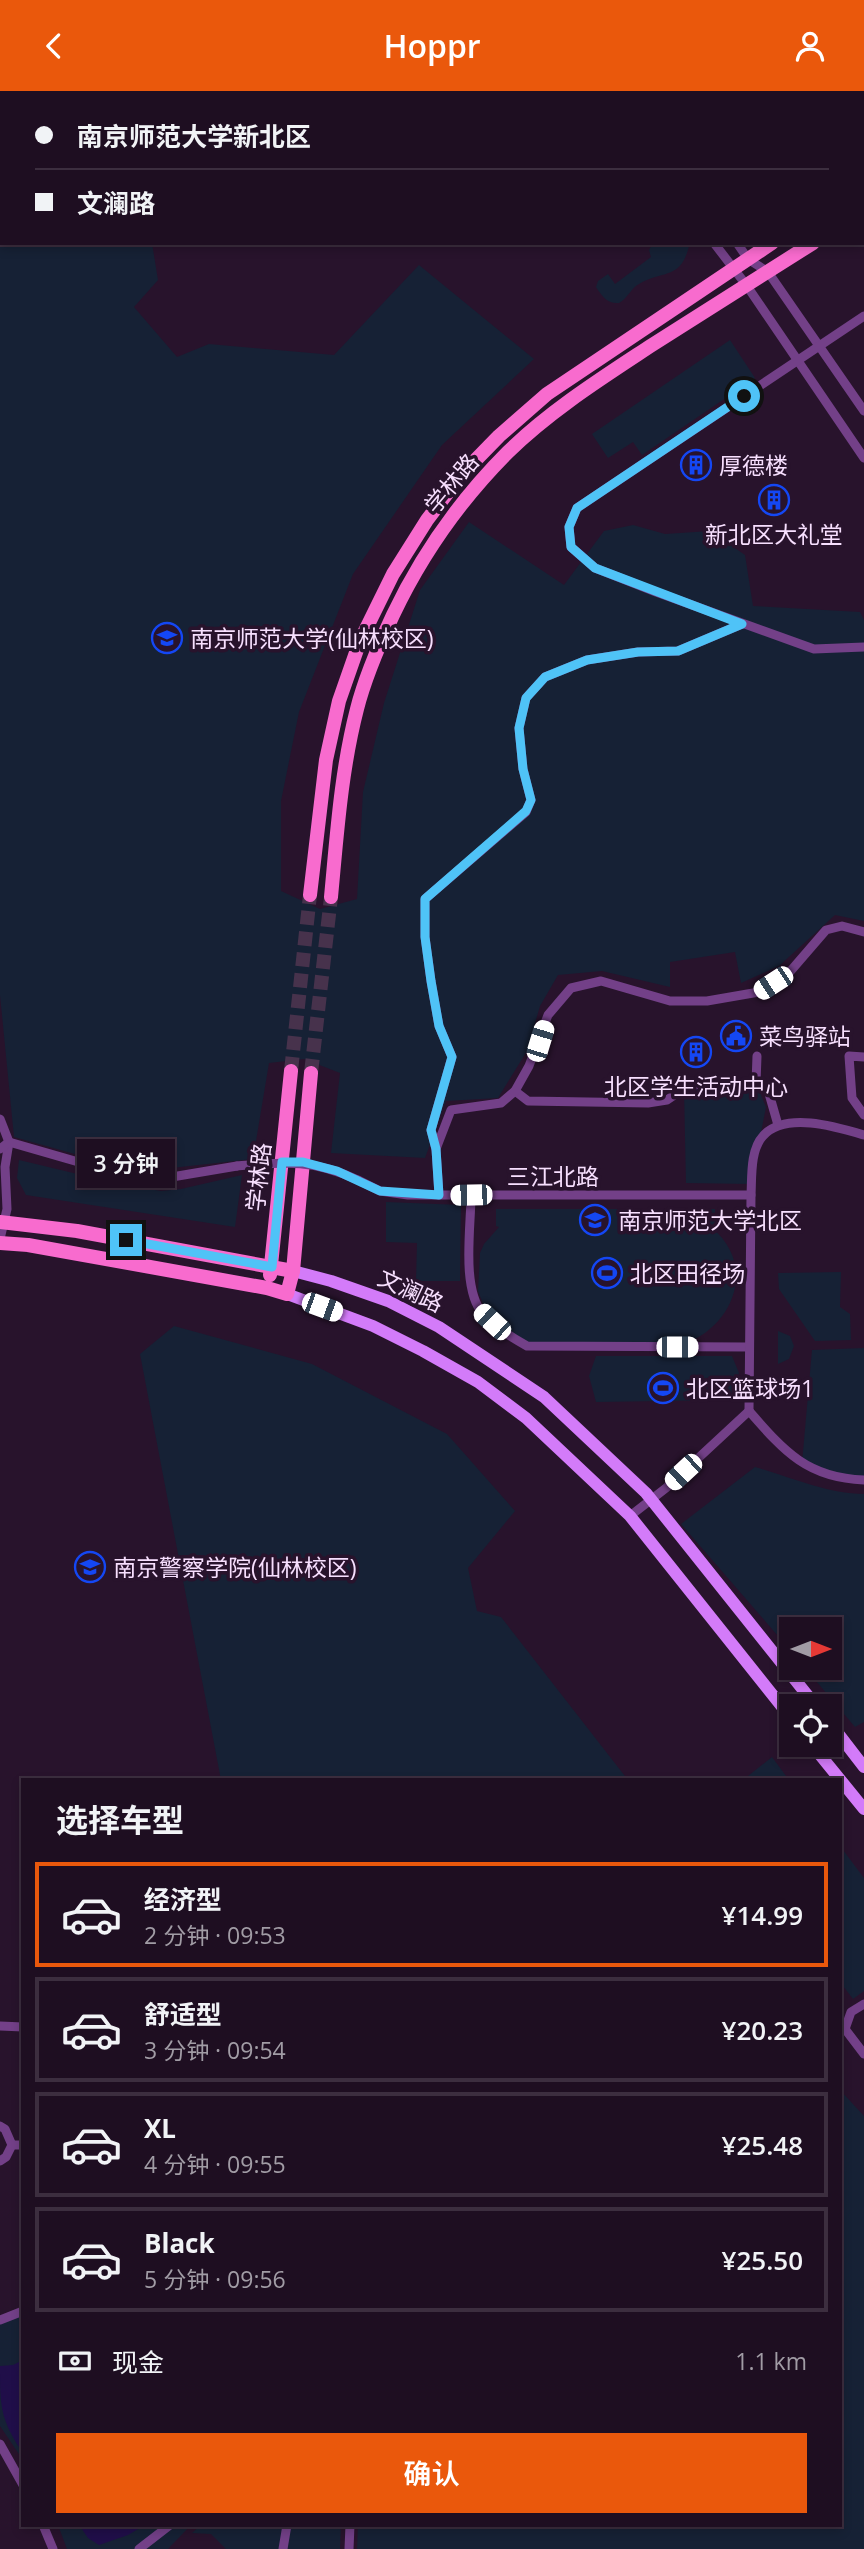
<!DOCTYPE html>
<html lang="zh">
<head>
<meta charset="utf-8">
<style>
  :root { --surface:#1e0e21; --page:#2b1c2e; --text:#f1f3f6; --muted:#a19ca5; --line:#3c2e3f; --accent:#ea580c }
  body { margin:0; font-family:"Open Sans","Noto Sans SC",sans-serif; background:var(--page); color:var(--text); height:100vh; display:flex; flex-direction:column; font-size:26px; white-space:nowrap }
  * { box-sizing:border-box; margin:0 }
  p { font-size:23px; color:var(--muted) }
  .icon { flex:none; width:38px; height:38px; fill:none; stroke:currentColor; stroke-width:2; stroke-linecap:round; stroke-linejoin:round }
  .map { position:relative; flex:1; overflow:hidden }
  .sheet { position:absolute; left:21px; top:1687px; width:821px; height:749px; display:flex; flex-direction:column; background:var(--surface); border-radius:0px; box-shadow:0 4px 10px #0003,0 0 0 2px var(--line) }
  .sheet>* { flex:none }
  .banner { position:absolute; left:0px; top:0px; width:864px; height:154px; box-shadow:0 4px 10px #0003,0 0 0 2px var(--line); display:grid; align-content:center; height:154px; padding:0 35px; background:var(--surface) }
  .needle { width:46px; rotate:90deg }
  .fabs { position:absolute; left:779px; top:1526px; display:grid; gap:14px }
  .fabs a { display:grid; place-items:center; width:63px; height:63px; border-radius:0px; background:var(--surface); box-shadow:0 4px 10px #0003,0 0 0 2px var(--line); font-size:35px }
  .end { position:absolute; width:32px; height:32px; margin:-16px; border:9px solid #4fc3f7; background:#111; box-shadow:0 0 0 4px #111 }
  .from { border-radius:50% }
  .bubble { position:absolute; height:49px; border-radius:0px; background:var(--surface); box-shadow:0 4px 10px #0003,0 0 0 2px var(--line); font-size:23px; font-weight:600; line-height:49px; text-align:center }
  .car { position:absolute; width:21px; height:42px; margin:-21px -10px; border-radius:9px; box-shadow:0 0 5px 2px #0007; background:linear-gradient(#fff 24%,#345 0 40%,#fff 0 76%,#345 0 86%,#fff 0) }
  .banner b { display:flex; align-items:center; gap:24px; height:66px; font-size:26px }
  .banner b+b { border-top:2px solid var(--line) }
  .banner i { width:18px; height:18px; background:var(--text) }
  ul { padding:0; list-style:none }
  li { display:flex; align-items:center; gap:21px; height:105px; margin:0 14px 10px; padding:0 21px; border:4px solid var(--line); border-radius:0px }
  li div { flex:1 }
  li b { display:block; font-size:26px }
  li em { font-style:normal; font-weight:600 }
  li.selected { border-color:var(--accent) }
  li>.icon { width:63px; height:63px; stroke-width:1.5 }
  h2 { padding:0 35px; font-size:32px; line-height:84px }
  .pay { display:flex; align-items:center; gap:18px; height:77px; padding:0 35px; font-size:26px }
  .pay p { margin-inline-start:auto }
  .cta { display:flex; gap:14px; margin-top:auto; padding:14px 35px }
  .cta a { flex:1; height:80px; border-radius:0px; background:var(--accent); color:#fff; font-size:28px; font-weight:600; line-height:80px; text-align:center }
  header { display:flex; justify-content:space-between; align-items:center; height:91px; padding:0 35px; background:var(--accent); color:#fff; font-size:32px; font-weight:600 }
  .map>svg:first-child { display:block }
</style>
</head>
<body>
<header><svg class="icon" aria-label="back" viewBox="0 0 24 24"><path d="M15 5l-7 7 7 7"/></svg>Hoppr<svg class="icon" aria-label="person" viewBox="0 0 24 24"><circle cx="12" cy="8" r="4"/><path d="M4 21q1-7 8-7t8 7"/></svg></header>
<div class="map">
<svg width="864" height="2458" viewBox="0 0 864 2458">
  <rect width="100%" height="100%" fill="#28132c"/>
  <g fill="#162135">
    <polygon points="0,0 166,0 2,2 2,152 152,152 158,189 134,216 177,266 209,253 334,264 419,174 534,268 442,354 353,483 299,621 281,710 281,800 320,818 357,808 363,701 384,612 420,499 469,431 564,494 604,440 633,434 665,443 710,440 745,464 753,515 860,521 864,529 864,830 835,824 779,875 741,892 735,861 670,871 670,896 602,880 558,884 540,915 527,960 498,1007 446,1010 425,1067 331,1062 340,982 304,968 269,972 253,1068 153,1079 89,1067 14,1046 0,904"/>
    <path d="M653,152H688L689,155C681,189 663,179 639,193C631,197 628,207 619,212C607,213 602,205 596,196L598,190L608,183L615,193L651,166L649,159Z"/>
    <polygon points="730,249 755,287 642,364 633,351 608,367 592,343"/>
    <polygon points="756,992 766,1016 751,1093 686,1092 684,999 689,994"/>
    <polygon points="19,1069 115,1092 161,1100 181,1098 242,1084 235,1136 26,1104 17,1087"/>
    <polygon points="386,1111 461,1114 460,1190 416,1190 417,1152 386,1151"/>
    <path d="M496,1118H715V1136L712,1137C757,1174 734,1235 684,1253L525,1252L494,1231L484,1215L478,1200L480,1162L484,1153L499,1136L496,1135Z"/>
    <polygon points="841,1181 840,1216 850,1223 851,1249 815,1250 779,1198 778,1182"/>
    <polygon points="174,1235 312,1273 447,1343 515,1420 468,1477 477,1520 501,1526 628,1689 221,1689 140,1263"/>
    <polygon points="778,1240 790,1245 794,1255 789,1268 778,1273"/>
    <polygon points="864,1257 864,1389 802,1372 812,1259"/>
    <polygon points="596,1265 732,1265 739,1282 730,1309 596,1311 589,1285"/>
    <path d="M755,1376C790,1386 828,1403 864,1403V1631L855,1636L805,1577H830V1538H791V1560L681,1433Z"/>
    <polygon points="772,1666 789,1689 743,1689"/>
    <polygon points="840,1755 864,1787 864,1900 853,1908 840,1891"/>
    <polygon points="840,1999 864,2025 864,2458 357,2458 358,2434 840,2434"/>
    <polygon points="23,2225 23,2369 0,2335 0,2230"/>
    <polygon points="58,2434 191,2434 168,2458 67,2458"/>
    <polygon points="201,2434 341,2434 340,2458 226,2458 211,2443 192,2442"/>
  </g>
  <g fill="#200e49">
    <path d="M23,2269V2362C0,2328 0,2315 0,2275L13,2274Z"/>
    <polygon points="79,2434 145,2434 128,2444 99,2454 88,2447"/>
  </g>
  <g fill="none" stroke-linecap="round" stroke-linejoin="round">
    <g stroke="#47324c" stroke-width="14" stroke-dasharray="14 7" stroke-linecap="butt">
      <polyline points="291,980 310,804"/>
      <polyline points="311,982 331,806"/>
    </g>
    <g stroke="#734088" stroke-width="9">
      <polyline points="606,0 607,2"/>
      <polyline points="622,0 624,2"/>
      <polyline points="714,152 747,195 864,367"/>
      <polyline points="737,152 748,168 768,181 864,320"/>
      <polyline points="864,225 577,417 569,436 571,456 595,477 656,501 814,558 864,556"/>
      <polyline points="864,966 849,965 852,1007 864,1024"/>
      <polyline points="756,992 757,965"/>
      <polyline points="515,1000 528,1010 648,1012 667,1009 689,994 756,992 768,999 778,1034"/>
      <polyline points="0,1028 9,1051 5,1076 7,1118 0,1148"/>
      <polyline points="0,1058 9,1051 127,1085 160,1088 237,1075"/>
      <polyline points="436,1058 431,1039 452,966 439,935 431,890 425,846 425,808 526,721 531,709 523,678 519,637 526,607 545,586 587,569 638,561 678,560 742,533"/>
      <path d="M358,1089L380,1100L408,1104H751C752,1086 750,1059 763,1045C785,1020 837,1036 864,1044"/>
      <polyline points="439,1104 436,1058 451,1019 501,1012 515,1000 529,975 548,924 571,897 601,890 670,910 707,910 759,901 788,883 826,839 842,835 864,841"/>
      <path d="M471,1104C471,1136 461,1198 483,1223C496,1237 511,1246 527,1255L749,1256"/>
      <polyline points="749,1320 751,1104"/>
      <path d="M749,1320C784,1360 807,1387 864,1389"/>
      <polyline points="630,1425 666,1397 749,1320"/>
      <polyline points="864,1913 851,1921 845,1938 864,1963"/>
      <polyline points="0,1935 23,1936"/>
      <polyline points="0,2035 5,2038 12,2054"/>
      <polyline points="0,2070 6,2066 12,2054 23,2054"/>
      <polyline points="0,2229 23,2220"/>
      <polyline points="0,2353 23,2394"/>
      <polyline points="43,2434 53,2458"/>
      <polyline points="139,2458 170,2434"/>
      <polyline points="283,2458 287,2434"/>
      <polyline points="349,2458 350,2434"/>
    </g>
    <g stroke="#d37bf9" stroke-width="12">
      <polyline points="293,1180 331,1190 388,1210 439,1236 544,1306 646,1402 816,1615"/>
      <polyline points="287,1203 373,1235 423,1260 478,1291 526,1327 630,1425 791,1627"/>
      <polyline points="830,1632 864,1676"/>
      <polyline points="812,1654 864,1718"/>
    </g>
    <g stroke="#f86bce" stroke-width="14">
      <polyline points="863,96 864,95"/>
      <polyline points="863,120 864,120"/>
      <polyline points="310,804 326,669 339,610 360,550 393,483 427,429 461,384 499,345 547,303 772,152"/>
      <path d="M331,806C337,743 341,680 357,618C365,586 379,554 393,524C422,463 460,409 508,361C551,319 602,287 652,254C706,220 760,186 813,152"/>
      <polyline points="0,1131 77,1140 293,1180"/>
      <polyline points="0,1152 28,1154 267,1197 287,1203 293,1180 311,982"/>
      <polyline points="270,1184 291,980"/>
    </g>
    <path stroke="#734088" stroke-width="9" d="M237,1075C286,1071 312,1068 358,1089"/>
  </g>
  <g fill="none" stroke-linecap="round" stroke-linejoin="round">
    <polyline stroke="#4fc3f7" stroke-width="9" points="126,1149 272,1176 282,1071 303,1071 337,1080 380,1100 439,1104 436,1058 431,1039 452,966 439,935 431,890 425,846 425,808 526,720 531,709 523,678 519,637 526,607 545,586 587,569 638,561 678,560 742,533 595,477 571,456 569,436 577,417 744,305"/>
  </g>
  <defs>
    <g id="building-ring" transform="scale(1.575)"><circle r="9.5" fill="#28132c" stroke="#1447f4" stroke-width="1.5"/><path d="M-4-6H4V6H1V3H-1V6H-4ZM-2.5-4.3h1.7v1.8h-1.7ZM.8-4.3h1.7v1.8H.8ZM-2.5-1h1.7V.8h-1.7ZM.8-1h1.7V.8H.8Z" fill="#1447f4"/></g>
    <g id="university-ring" transform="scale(1.575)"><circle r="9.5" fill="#28132c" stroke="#1447f4" stroke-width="1.5"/><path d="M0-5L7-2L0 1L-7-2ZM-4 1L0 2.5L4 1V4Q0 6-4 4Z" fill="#1447f4"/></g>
    <g id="civic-ring" transform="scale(1.575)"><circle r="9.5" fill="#28132c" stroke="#1447f4" stroke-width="1.5"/><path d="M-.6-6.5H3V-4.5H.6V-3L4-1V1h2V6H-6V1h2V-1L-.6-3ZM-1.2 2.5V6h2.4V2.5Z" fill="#1447f4"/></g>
    <g id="stadium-ring" transform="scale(1.575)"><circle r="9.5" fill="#28132c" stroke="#1447f4" stroke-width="1.5"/><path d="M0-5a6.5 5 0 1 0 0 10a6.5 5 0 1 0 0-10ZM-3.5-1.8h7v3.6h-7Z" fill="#1447f4"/></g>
  </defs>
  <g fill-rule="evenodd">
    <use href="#building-ring" x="696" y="374"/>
    <use href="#building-ring" x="774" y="409"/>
    <use href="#university-ring" x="167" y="547"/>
    <use href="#civic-ring" x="736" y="945"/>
    <use href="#building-ring" x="696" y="961"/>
    <use href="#university-ring" x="595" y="1129"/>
    <use href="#stadium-ring" x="607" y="1182"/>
    <use href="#stadium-ring" x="663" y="1297"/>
    <use href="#university-ring" x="90" y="1476"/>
  </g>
  <g text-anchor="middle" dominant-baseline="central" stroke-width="7" stroke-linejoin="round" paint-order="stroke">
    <g font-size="23" fill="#f7dffe" stroke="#28132c" text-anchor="start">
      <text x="719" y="374">厚德楼</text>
      <text x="774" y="443" text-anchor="middle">新北区大礼堂</text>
      <text x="190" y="547">南京师范大学(仙林校区)</text>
      <text x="759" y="945">菜鸟驿站</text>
      <text x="696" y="995" text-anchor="middle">北区学生活动中心</text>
      <text x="618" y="1129">南京师范大学北区</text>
      <text x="630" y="1182">北区田径场</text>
      <text x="686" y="1297">北区篮球场1</text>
      <text x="113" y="1476">南京警察学院(仙林校区)</text>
    </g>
    <g font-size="23" fill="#f7dffe" stroke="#28132c">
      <text transform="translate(451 392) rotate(-50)">学林路</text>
      <text x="553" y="1085">三江北路</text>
      <text transform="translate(258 1086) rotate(-84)">学林路</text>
      <text transform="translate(411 1199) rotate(25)">文澜路</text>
    </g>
  </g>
</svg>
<div class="fabs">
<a><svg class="needle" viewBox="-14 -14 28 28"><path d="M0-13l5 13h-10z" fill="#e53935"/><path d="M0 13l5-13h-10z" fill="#a19ca5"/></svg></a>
<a><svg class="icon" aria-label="locate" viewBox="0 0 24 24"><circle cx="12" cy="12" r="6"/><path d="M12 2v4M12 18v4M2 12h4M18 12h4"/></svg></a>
</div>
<i class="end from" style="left:744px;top:305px"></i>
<i class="end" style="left:126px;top:1149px"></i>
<div class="bubble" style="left:77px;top:1048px;width:98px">3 分钟</div>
<i class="car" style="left:773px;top:892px;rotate:237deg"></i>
<i class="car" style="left:540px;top:950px;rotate:17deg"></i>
<i class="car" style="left:471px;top:1104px;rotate:269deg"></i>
<i class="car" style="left:322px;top:1216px;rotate:110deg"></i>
<i class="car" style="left:492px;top:1231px;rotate:313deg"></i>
<i class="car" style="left:677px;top:1256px;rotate:90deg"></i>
<i class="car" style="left:683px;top:1381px;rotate:227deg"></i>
<div class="banner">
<b><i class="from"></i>南京师范大学新北区</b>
<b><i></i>文澜路</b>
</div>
<section class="sheet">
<h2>选择车型</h2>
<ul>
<li class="selected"><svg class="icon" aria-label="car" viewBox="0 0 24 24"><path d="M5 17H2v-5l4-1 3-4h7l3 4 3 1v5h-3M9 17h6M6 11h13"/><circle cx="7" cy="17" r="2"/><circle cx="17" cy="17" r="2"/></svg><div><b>经济型</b><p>2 分钟 · 09:53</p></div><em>¥14.99</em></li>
<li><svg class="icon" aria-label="car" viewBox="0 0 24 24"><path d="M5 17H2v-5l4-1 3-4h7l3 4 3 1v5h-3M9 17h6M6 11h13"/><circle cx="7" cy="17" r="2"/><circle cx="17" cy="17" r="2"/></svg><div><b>舒适型</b><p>3 分钟 · 09:54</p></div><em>¥20.23</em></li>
<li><svg class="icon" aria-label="car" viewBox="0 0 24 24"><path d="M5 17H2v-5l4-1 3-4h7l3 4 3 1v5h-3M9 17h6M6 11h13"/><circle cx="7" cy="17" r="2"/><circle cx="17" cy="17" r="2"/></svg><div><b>XL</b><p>4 分钟 · 09:55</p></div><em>¥25.48</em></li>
<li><svg class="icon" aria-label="car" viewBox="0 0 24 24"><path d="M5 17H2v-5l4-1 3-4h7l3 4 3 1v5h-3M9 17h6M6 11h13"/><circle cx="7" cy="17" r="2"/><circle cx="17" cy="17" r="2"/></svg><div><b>Black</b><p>5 分钟 · 09:56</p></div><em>¥25.50</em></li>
</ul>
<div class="pay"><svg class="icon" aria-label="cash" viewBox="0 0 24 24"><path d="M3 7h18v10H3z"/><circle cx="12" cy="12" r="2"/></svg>现金<p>1.1 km</p></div>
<div class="cta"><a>确认</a></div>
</section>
</div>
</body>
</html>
